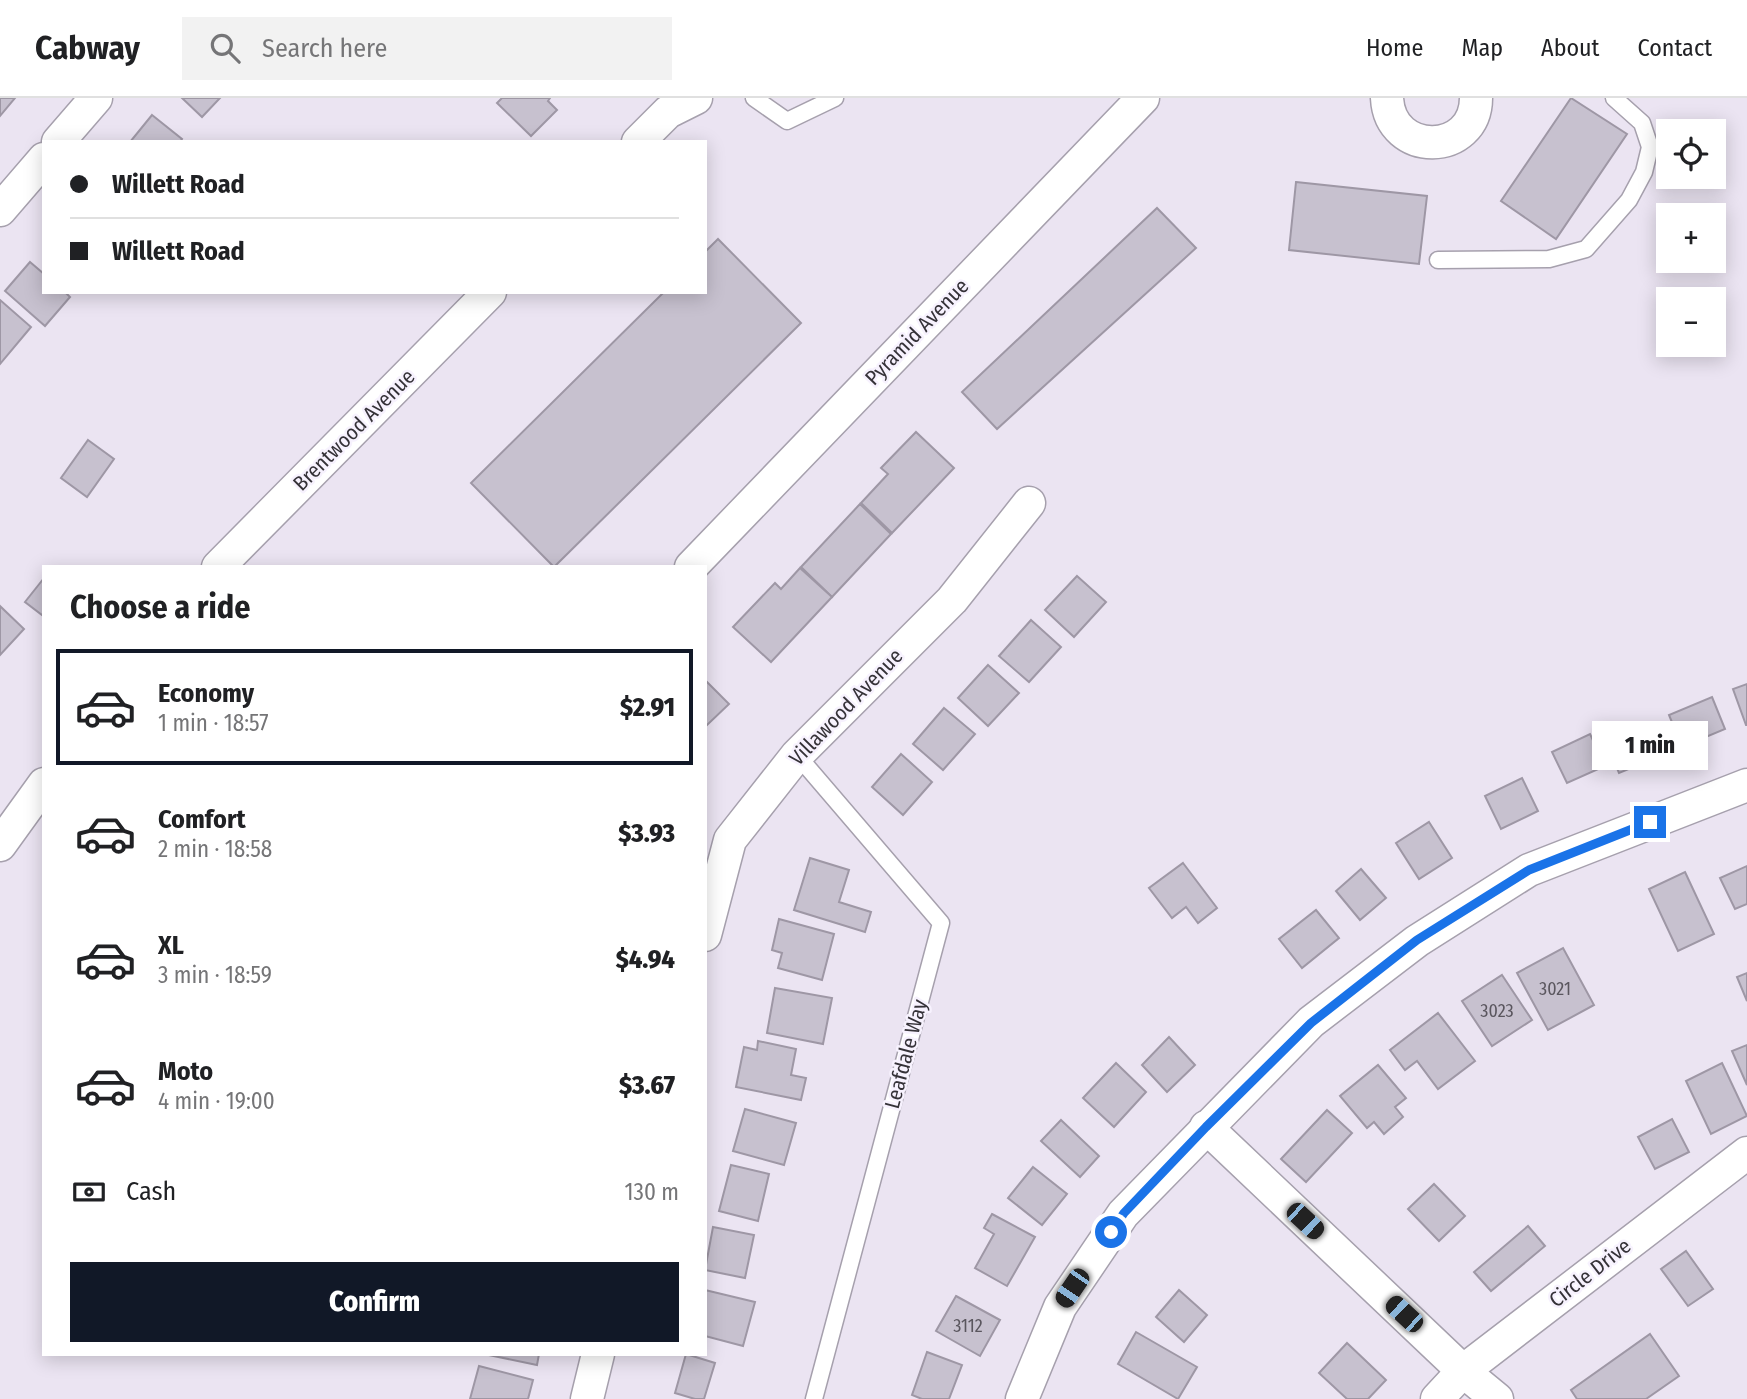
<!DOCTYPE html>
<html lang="en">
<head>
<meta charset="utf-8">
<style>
  :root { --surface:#fff; --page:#f2f2f2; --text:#202124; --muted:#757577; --line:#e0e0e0; --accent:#111827 }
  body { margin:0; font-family:"Fira Sans Condensed",sans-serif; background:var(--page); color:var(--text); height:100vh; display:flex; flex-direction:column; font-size:26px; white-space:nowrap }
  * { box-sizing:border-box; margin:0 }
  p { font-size:23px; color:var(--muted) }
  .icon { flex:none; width:38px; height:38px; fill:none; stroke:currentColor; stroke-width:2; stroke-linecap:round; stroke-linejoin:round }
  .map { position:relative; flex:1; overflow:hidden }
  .panel { position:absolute; left:42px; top:467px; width:665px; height:791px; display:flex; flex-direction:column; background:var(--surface); border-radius:0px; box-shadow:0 4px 18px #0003 }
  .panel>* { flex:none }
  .banner { position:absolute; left:42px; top:42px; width:665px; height:154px; border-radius:0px; box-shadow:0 4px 18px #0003; display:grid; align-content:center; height:154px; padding:0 28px; background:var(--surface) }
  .fabs { position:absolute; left:1656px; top:21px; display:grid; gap:14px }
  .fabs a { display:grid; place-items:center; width:70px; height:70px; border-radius:0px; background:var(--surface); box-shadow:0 4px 18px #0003; font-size:35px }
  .end { position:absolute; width:32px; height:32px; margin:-16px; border:9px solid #1a73e8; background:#fff; box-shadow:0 0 0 4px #fff }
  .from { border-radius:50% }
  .bubble { position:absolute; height:49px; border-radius:0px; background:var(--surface); box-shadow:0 4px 18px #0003; font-size:23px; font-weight:800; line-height:49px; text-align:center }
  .car { position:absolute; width:21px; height:42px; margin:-21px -10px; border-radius:9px; box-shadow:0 0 5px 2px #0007; background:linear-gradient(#222 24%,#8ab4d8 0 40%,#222 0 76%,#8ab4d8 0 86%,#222 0) }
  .banner b { display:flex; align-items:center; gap:24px; height:66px; font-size:26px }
  .banner b+b { border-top:2px solid var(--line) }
  .banner i { width:18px; height:18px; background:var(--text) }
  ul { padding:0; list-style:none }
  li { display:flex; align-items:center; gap:21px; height:116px; margin:0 14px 10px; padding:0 14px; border:4px solid transparent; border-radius:0px }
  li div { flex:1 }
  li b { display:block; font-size:26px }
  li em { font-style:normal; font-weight:800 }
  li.selected { border-color:var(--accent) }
  li>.icon { width:63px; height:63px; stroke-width:1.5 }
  h2 { padding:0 28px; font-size:32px; line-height:84px }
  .pay { display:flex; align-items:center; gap:18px; height:77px; padding:0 28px; font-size:26px }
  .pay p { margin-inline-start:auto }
  .action { display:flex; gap:14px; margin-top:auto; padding:14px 28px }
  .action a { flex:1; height:80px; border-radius:0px; background:var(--accent); color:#fff; font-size:28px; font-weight:800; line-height:80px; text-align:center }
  header { display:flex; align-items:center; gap:42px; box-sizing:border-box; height:98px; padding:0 35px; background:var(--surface); border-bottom:2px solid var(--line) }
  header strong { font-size:33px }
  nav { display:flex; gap:38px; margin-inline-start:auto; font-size:24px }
  .search { width:490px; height:63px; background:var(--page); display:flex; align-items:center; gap:18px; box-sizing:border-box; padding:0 24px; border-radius:0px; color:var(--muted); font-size:26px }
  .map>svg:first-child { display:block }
</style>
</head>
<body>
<header>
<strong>Cabway</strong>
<div class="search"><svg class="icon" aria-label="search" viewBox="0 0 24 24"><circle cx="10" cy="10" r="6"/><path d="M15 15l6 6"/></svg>Search here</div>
<nav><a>Home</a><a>Map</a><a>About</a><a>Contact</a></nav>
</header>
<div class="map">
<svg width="1747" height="1301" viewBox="0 0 1747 1301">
  <rect width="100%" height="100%" fill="#ebe4f2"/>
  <g fill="#c7c1cf" stroke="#9e97a5" stroke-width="2">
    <polygon points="0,0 15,0 0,18"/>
    <polygon points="182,0 220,0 202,19"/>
    <polygon points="502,0 550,0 548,3 557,12 531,38 497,5"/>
    <polygon points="1571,0 1627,36 1556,141 1501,103"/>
    <polygon points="152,17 182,41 180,44 130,44"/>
    <polygon points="1296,84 1427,98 1419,166 1289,152"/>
    <polygon points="1157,110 1196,150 997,331 962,294"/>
    <polygon points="718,141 801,225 554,469 471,385 664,194 705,194 705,154"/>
    <polygon points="30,164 44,176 44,194 65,194 70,199 45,228 5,193"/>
    <polygon points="0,202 31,229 0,266"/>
    <polygon points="916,334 954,370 892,435 861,405 888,376 881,370"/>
    <polygon points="88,342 114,361 87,399 61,380"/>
    <polygon points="860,406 891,436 832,499 801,469"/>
    <polygon points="800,470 832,499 771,564 733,529 775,485 781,491"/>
    <polygon points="1077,478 1106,504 1074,539 1045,512"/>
    <polygon points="44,480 44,516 42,517 25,504"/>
    <polygon points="0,508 24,531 0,557"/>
    <polygon points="1031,522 1061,549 1029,584 999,558"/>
    <polygon points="988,567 1019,595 988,628 958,600"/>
    <polygon points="705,582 729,606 705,629"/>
    <polygon points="1747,586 1747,627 1746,627 1733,591"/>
    <polygon points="1712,599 1725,631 1682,649 1669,617"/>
    <polygon points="944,610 975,636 943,672 913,646"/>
    <polygon points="1645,625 1658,659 1619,675 1605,642"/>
    <polygon points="1590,636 1605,668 1567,685 1552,654"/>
    <polygon points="901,656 932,684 903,717 872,689"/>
    <polygon points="1522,680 1538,713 1501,731 1485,698"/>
    <polygon points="1429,724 1452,760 1419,781 1396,745"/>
    <polygon points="810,760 849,772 839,804 871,814 865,834 794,812"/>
    <polygon points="1183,765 1217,810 1198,825 1186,809 1172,820 1149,790"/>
    <polygon points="1747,768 1747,806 1735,811 1720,780"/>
    <polygon points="1361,771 1386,800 1360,822 1336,793"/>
    <polygon points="1685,774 1714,836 1678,853 1649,791"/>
    <polygon points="1316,812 1339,840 1302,870 1279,841"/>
    <polygon points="779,821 834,836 822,882 778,870 782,855 772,852"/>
    <polygon points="1563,850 1594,907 1548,932 1517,875"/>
    <polygon points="1747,875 1747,903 1737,879"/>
    <polygon points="1502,877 1532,922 1492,948 1462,903"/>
    <polygon points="775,890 832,900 823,946 767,935"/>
    <polygon points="1438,915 1475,963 1438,991 1417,963 1405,972 1390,952"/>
    <polygon points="1169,939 1195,967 1167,994 1142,967"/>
    <polygon points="758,943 796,951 791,977 806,980 801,1002 736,989 744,949 757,952"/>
    <polygon points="1747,947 1747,987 1732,953"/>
    <polygon points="1116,965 1146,994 1114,1029 1083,1000"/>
    <polygon points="1722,965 1747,1018 1711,1036 1686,983"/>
    <polygon points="1378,967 1406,1000 1395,1009 1403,1019 1384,1036 1374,1024 1367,1030 1340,998"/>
    <polygon points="745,1011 796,1025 784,1067 733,1053"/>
    <polygon points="1327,1012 1352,1035 1306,1084 1281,1061"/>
    <polygon points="1672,1021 1689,1054 1655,1071 1638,1039"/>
    <polygon points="1061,1022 1099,1058 1080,1079 1041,1043"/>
    <polygon points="731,1067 769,1076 758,1123 719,1113"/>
    <polygon points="1033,1069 1067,1096 1042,1127 1008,1100"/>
    <polygon points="1434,1086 1465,1118 1439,1143 1408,1111"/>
    <polygon points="992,1116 1035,1139 1007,1188 975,1170 994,1136 984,1130"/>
    <polygon points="1528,1128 1545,1148 1491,1193 1474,1174"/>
    <polygon points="713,1129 754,1137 745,1180 705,1172"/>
    <polygon points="1686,1153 1713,1191 1688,1208 1661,1171"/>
    <polygon points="705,1192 755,1204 743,1248 705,1238"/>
    <polygon points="1179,1192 1207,1217 1184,1244 1156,1219"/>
    <polygon points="956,1198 1000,1222 980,1258 936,1233"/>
    <polygon points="1136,1234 1197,1269 1178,1301 1118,1266"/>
    <polygon points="1650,1236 1679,1278 1646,1301 1577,1301 1571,1292"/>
    <polygon points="1347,1245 1386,1282 1368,1301 1347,1301 1319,1275"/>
    <polygon points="927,1254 962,1267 949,1301 922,1301 912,1297"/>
    <polygon points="484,1256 539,1256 537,1267"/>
    <polygon points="686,1256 715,1265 704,1301 695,1301 675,1295"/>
    <polygon points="479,1268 533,1282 528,1301 470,1301"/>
  </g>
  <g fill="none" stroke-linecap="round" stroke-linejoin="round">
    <g stroke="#a6a0ad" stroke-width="19">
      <g id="lane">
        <polyline points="754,0 787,23 835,0"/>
        <polyline points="1438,162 1549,161 1586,151 1629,102 1644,74 1650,49 1642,25 1614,0"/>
        <polyline points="797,657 941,825 814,1301"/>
      </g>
    </g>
    <g stroke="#a6a0ad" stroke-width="35">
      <g id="street">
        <path d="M1387,0C1390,60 1476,58 1476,0"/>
        <polyline points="58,44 96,0"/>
        <polyline points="638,44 668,14 696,0"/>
        <polyline points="0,112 44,61"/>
        <polyline points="218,469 490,194"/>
        <polyline points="691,469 1143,0"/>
        <polyline points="0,747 44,686"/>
        <polyline points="705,837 730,742 797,657 952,502 1029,405"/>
        <polyline points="1206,1029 1463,1273 1497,1301"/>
        <polyline points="587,1301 598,1256"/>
        <polyline points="1022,1301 1060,1209 1123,1116 1311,924 1417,843 1529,772 1747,687"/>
        <polyline points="1437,1301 1463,1273 1747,1055"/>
      </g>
    </g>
    <use href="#lane" stroke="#fff" stroke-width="16"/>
    <use href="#street" stroke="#fff" stroke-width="32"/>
  </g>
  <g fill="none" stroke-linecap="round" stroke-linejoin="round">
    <polyline stroke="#1a73e8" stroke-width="9" points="1111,1134 1124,1115 1206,1029 1311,925 1417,842 1529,772 1650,724"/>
  </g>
  <g text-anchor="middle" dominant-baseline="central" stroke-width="5" stroke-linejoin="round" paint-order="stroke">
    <g font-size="18" fill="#5a565e">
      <text x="1555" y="891">3021</text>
      <text x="1497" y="913">3023</text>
      <text x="968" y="1228">3112</text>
    </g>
    <g font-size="21" fill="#353238" stroke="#f7f2fe">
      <text transform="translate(917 234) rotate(-46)">Pyramid Avenue</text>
      <text transform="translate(354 332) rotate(-45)">Brentwood Avenue</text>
      <text transform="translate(846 609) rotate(-46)">Villawood Avenue</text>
      <text transform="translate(906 956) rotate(-75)">Leafdale Way</text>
      <text transform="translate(1590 1175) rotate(-38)">Circle Drive</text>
    </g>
  </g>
</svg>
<div class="fabs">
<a><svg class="icon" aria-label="locate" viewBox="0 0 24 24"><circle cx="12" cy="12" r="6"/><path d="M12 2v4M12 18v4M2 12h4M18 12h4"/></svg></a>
<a>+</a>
<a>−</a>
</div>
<i class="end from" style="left:1111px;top:1134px"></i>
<i class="end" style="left:1650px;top:724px"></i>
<div class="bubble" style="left:1592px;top:623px;width:116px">1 min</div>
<i class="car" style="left:1305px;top:1123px;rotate:133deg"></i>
<i class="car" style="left:1072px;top:1190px;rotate:214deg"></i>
<i class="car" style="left:1404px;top:1216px;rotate:313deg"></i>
<div class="banner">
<b><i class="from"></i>Willett Road</b>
<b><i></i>Willett Road</b>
</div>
<section class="panel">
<h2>Choose a ride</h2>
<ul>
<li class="selected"><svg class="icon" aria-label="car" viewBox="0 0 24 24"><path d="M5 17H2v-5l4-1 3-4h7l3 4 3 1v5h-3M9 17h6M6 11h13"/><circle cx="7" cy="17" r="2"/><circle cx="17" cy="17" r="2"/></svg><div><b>Economy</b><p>1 min · 18:57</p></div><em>$2.91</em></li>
<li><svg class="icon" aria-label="car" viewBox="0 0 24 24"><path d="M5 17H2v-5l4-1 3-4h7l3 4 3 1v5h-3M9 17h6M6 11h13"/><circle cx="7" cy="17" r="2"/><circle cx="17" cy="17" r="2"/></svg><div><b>Comfort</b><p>2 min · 18:58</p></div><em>$3.93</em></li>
<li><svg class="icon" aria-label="car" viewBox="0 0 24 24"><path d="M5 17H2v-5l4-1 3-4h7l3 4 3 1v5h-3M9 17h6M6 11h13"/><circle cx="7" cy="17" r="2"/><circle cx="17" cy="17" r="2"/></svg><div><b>XL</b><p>3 min · 18:59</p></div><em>$4.94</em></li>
<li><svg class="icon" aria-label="car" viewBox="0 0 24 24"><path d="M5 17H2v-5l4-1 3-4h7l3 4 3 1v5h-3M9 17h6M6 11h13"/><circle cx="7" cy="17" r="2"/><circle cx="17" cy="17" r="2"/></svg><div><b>Moto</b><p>4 min · 19:00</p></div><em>$3.67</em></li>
</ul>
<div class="pay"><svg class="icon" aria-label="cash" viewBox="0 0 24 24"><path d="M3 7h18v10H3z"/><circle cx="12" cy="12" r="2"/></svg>Cash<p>130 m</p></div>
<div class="action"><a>Confirm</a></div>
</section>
</div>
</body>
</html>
